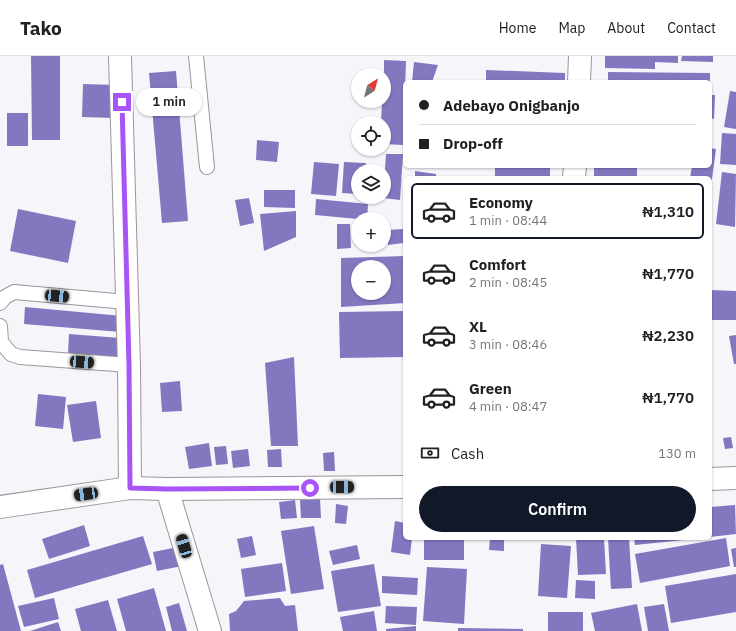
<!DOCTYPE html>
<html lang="en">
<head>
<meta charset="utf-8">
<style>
  :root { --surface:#fff; --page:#f2f2f2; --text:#202124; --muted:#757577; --line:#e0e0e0; --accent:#111827 }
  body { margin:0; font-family:"IBM Plex Sans",sans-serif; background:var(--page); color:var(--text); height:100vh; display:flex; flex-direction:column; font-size:15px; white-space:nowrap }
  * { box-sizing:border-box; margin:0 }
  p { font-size:13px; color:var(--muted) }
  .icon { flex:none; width:22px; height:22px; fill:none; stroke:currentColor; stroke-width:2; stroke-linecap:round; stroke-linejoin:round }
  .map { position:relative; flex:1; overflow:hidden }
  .details { position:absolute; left:403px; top:120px; width:309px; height:364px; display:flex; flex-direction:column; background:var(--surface); border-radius:6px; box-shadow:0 1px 3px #0004 }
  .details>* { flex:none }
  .hud { position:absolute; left:403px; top:24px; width:309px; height:88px; border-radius:6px; box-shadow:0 1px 3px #0004; display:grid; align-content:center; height:88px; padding:0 16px; background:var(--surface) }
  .needle { width:26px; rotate:36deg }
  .buttons { position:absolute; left:351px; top:12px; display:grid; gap:8px }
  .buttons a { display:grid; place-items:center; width:40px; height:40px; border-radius:50%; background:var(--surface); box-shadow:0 1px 3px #0004; font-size:20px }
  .end { position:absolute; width:18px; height:18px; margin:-9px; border:5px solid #a855f7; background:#fff; box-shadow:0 0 0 2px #fff }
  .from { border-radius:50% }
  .bubble { position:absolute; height:28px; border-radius:14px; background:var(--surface); box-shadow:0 1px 3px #0004; font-size:13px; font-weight:600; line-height:28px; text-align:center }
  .car { position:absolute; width:12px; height:24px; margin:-12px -6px; border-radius:5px; box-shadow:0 0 3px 1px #0007; background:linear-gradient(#222 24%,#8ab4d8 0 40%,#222 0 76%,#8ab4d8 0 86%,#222 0) }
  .hud b { display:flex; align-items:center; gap:14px; height:38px; font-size:15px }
  .hud b+b { border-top:1px solid var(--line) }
  .hud i { width:10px; height:10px; background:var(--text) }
  ul { padding:7px 0 0; list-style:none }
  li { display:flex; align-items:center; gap:12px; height:56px; margin:0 8px 6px; padding:0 8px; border:2px solid transparent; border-radius:6px }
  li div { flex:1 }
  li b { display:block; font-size:15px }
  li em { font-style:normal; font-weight:600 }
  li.on { border-color:var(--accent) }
  li>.icon { width:36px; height:36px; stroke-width:1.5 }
  .pay { display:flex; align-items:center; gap:10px; height:44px; padding:0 16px; font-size:15px }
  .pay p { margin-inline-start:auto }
  .button { display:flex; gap:8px; margin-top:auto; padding:8px 16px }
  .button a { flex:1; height:46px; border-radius:24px; background:var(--accent); color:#fff; font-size:16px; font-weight:600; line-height:46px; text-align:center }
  header { display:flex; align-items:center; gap:24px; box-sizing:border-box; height:56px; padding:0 20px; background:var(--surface); border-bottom:1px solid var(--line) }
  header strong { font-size:19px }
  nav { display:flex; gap:22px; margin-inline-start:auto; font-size:14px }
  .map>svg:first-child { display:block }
</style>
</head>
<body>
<header>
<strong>Tako</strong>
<nav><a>Home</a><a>Map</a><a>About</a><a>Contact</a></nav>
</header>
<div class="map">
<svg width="736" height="575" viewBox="0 0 736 575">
  <rect width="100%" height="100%" fill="#f7f4fa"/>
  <g fill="#8377c0" fill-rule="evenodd">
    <polygon points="31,0 60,0 60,84 32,84"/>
    <polygon points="605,0 678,0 678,7 655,6 655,13 605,12"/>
    <polygon points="682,0 713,0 713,6 681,5"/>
    <polygon points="384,4 406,5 403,89 384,88 384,67 381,67 382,45 384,45"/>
    <polygon points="414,6 438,9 432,26 412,26"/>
    <polygon points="486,14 565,17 565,26 486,26"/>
    <polygon points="176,15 188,165 162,167 149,17"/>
    <polygon points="608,16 710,17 710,26 608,26"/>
    <polygon points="83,28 116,29 114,62 82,61"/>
    <polygon points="730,35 736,36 736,73 724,71"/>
    <polygon points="710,39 715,39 714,63 710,62"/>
    <rect x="7" y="57" width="21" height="33"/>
    <polygon points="722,77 736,78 736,109 720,108"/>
    <polygon points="257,84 279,86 277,106 256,104"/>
    <polygon points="710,92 716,93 711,131 710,131 710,122 690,122 692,110 710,110"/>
    <polygon points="386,98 403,98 400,144 383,142"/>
    <polygon points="314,106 339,108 336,140 311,138"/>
    <polygon points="344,106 366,107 365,115 358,115 358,138 342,137"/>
    <polygon points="495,110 550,111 550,122 495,122"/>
    <rect x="594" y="110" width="43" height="12"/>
    <polygon points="415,115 436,118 436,122 415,122"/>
    <polygon points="722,116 736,118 735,171 716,168"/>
    <polygon points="264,134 295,134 295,152 264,151"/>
    <polygon points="249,142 254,167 240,170 235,144"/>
    <polygon points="316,143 368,148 367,163 358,163 315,159"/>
    <polygon points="18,153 76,165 68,207 10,195"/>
    <polygon points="296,155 296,181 264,195 260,158"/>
    <polygon points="337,168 350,168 351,192 337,193"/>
    <rect x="355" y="169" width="3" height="20"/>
    <polygon points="403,173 403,187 388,189 388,174"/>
    <path d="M405,200V247L341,251V202ZM358,211H384V237H358Z"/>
    <polygon points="710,234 736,235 736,264 710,264"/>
    <polygon points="25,251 122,260 121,276 24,268"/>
    <polygon points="405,255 405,301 340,302 339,256"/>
    <polygon points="69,278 120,282 118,303 68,298"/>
    <polygon points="736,279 736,308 734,308 729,280"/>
    <polygon points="294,301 298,390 271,390 265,307"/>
    <polygon points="180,325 182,355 162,356 160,327"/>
    <polygon points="38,338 66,341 63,373 35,370"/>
    <polygon points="96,345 101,382 73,386 67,349"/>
    <polygon points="731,381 733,392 725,393 723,382"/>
    <polygon points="209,387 212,410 189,413 185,391"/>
    <polygon points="226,390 228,408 216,409 214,391"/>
    <polygon points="248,393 250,410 233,412 231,395"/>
    <polygon points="281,393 282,411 268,411 267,394"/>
    <polygon points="334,396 335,415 324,415 323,397"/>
    <polygon points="320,443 321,462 301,462 300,444"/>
    <polygon points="295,444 297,462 281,463 279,446"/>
    <polygon points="336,448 348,450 346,468 335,467"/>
    <polygon points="735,449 736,478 710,481 710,451"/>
    <polygon points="395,465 405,467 405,482 412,482 410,499 391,496"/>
    <polygon points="84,469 90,490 49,503 42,483"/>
    <polygon points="314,470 324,533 291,538 281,475"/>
    <polygon points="143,480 152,508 35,542 27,514"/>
    <polygon points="252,480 256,499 241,502 237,483"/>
    <rect x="424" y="482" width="40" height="22"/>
    <polygon points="490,482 504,482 504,495 489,494"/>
    <polygon points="576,482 604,482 606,518 578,519"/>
    <polygon points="608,482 629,482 632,532 611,533"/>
    <polygon points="634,482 694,482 694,483 635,489"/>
    <polygon points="726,482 730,510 640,527 635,498"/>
    <polygon points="541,488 571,490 567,542 538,540"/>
    <polygon points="357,489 360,503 333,509 329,495"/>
    <polygon points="178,491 182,510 157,515 153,496"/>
    <polygon points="736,492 736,511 734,511 731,493"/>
    <polygon points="282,507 286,535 245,541 241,513"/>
    <polygon points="3,508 21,575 0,575 0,509"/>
    <polygon points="374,508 381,550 338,556 331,515"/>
    <polygon points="427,511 467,513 464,568 423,565"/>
    <polygon points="736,518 736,556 671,567 665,530"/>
    <polygon points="382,520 418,522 417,539 382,537"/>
    <polygon points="576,524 595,525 595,543 575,542"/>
    <polygon points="154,532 166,575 126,575 117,543"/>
    <polygon points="54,542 59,563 24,571 18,550"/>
    <polygon points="280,542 285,550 295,549 298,575 230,575 229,558 236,555 244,545"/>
    <polygon points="108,544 117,575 81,575 75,553"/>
    <polygon points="179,547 187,575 172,575 166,551"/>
    <polygon points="637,548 642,575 595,575 591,557"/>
    <polygon points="664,548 669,575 648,575 644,551"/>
    <polygon points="386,550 417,551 416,569 385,567"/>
    <polygon points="374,555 377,575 343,575 340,561"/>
    <rect x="548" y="556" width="35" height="19"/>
    <polygon points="58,566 61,575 30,575"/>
    <polygon points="416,570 416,575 386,575 386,573"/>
    <polygon points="458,572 523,573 523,575 458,575"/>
  </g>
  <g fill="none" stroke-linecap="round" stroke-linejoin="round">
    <g stroke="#98969b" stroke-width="16">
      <g id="lane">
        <polyline points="196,0 207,111"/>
        <polyline points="0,247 5,241 14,236 127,246"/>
        <polyline points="0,270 1,286 11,298 20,301 129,309"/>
      </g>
    </g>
    <g stroke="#98969b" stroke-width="24">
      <g id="street">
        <polyline points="120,0 129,309 130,432"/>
        <polyline points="579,26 580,0"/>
        <polyline points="574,122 575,110"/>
        <polyline points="710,423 736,422"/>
        <polyline points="167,433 210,575"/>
        <polyline points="0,451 130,432 167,433 405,431"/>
      </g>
    </g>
    <use href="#lane" stroke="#fff" stroke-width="14"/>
    <use href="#street" stroke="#fff" stroke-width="22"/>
  </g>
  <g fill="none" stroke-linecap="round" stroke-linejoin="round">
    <polyline stroke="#a855f7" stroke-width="5" points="122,46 129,309 130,432 167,433 310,432"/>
  </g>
</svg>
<div class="buttons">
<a><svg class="needle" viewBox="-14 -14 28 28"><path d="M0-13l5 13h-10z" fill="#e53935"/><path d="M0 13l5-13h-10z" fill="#757577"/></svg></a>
<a><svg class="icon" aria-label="locate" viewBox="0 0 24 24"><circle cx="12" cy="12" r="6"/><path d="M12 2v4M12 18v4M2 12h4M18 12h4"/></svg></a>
<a><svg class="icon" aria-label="layers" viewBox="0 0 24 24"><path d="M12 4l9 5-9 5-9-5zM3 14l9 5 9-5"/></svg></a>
<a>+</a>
<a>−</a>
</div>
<i class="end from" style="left:310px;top:432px"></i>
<i class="end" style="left:122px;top:46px"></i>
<div class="bubble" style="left:136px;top:32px;width:66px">1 min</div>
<i class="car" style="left:57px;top:240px;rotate:95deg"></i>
<i class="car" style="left:82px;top:306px;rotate:94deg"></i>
<i class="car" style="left:342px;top:431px;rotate:90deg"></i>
<i class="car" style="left:86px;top:438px;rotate:262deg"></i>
<i class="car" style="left:184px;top:490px;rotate:344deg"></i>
<div class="hud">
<b><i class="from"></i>Adebayo Onigbanjo</b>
<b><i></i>Drop-off</b>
</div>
<section class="details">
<ul>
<li class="on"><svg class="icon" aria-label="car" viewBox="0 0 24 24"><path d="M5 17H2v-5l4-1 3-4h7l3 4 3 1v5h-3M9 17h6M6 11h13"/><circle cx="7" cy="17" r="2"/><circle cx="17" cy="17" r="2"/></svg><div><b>Economy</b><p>1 min · 08:44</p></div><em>₦1,310</em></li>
<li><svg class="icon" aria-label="car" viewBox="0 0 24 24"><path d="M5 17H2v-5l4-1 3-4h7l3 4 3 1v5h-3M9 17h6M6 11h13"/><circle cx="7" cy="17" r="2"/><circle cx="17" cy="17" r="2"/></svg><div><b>Comfort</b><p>2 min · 08:45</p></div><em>₦1,770</em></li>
<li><svg class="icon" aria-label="car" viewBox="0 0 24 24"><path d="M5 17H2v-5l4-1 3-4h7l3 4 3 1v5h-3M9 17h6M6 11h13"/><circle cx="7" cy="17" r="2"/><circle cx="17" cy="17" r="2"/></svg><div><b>XL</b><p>3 min · 08:46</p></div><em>₦2,230</em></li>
<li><svg class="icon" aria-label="car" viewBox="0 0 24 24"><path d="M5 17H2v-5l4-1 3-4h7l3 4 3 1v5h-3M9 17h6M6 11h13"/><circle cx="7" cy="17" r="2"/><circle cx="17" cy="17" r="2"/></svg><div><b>Green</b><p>4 min · 08:47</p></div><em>₦1,770</em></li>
</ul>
<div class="pay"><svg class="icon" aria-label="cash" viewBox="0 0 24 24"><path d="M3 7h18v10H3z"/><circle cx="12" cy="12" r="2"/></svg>Cash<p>130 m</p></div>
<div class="button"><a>Confirm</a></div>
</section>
</div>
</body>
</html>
